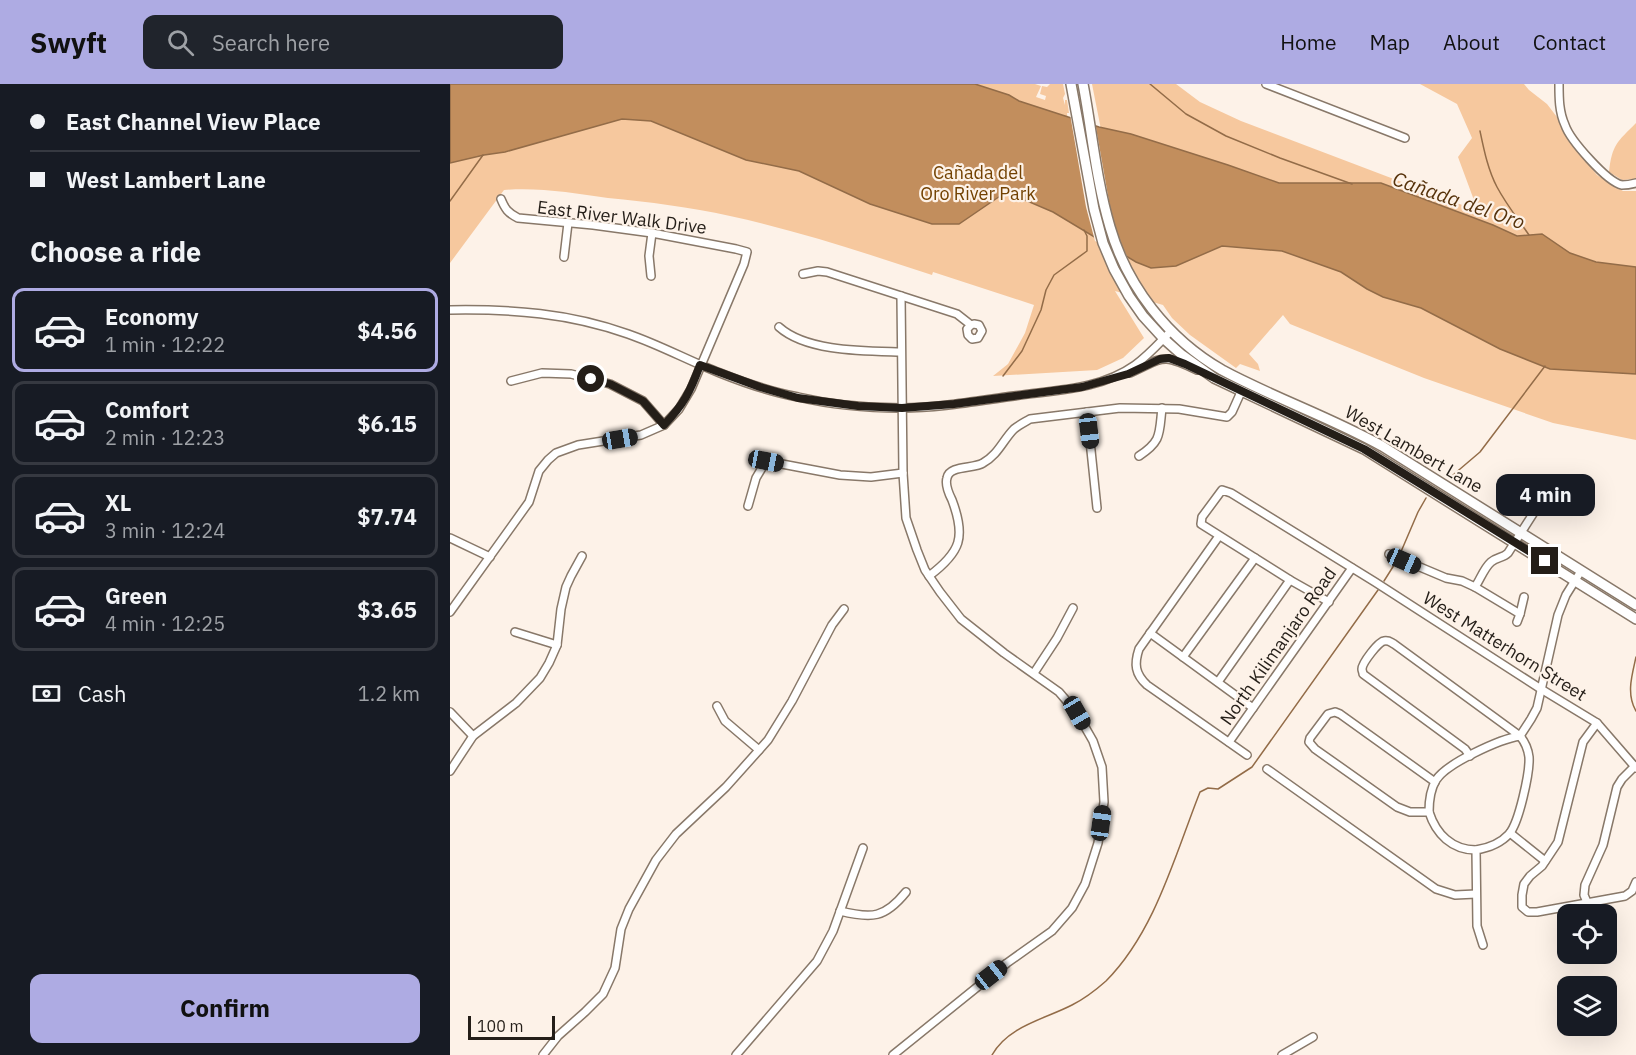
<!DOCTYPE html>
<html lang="en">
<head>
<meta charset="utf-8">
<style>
  :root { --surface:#171b24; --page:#20242c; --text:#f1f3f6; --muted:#9ea1a6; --line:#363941; --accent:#aeabe3 }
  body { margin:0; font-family:"IBM Plex Sans",sans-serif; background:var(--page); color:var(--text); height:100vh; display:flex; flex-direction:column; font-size:22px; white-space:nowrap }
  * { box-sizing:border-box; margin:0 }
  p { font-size:20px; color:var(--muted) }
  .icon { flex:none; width:33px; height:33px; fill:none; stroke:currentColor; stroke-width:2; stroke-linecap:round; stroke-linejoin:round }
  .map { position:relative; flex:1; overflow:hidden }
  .sheet { display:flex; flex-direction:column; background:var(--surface); width:450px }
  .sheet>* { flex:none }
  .guide { display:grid; align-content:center; height:132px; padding:0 30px; background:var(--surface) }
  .tools { position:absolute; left:1107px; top:820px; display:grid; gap:12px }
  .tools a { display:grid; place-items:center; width:60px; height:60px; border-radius:12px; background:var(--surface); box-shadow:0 6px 24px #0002; font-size:30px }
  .scale { position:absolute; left:18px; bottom:15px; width:87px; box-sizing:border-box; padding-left:6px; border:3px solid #241e18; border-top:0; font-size:16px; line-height:21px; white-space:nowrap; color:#241e18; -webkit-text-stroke:4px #fdf2e8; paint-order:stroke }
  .end { position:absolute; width:27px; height:27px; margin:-14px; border:8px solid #241e18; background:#fff; box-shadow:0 0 0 3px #fff }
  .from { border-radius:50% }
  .bubble { position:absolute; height:42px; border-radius:12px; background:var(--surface); box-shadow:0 6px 24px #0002; font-size:20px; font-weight:700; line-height:42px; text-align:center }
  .car { position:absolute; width:18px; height:36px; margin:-18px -9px; border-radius:8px; box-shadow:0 0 4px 2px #0007; background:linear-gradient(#222 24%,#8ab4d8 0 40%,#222 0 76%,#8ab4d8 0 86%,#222 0) }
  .guide b { display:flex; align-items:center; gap:21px; height:57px; font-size:22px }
  .guide b+b { border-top:2px solid var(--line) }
  .guide i { width:15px; height:15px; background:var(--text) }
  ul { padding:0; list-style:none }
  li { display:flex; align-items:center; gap:18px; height:84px; margin:0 12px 9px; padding:0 18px; border:3px solid var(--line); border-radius:12px }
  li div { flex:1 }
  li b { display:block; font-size:22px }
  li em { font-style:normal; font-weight:700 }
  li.active { border-color:var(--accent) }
  li>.icon { width:54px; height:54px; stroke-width:1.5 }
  h2 { padding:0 30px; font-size:27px; line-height:72px }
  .pay { display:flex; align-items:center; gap:15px; height:66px; padding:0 30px; font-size:22px }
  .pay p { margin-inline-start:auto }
  .button { display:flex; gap:12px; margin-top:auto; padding:12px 30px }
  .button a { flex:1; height:69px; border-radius:12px; background:var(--accent); color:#111; font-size:24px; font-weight:700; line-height:69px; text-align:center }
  header { display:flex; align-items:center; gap:36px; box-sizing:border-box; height:84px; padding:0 30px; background:var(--accent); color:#111 }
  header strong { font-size:28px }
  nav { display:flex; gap:33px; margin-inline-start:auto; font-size:21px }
  .search { width:420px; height:54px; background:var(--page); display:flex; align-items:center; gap:15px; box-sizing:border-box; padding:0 21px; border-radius:12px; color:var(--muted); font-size:22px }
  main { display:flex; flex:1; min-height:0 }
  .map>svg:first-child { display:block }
</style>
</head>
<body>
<header>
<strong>Swyft</strong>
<div class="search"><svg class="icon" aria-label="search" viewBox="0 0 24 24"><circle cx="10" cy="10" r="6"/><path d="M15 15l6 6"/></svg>Search here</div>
<nav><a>Home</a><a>Map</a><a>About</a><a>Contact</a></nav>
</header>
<main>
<section class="sheet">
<div class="guide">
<b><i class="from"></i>East Channel View Place</b>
<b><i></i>West Lambert Lane</b>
</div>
<h2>Choose a ride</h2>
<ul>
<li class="active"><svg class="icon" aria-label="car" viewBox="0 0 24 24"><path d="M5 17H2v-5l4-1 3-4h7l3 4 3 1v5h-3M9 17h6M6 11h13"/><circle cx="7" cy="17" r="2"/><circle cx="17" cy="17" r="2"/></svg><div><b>Economy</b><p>1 min · 12:22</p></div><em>$4.56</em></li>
<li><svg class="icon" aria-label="car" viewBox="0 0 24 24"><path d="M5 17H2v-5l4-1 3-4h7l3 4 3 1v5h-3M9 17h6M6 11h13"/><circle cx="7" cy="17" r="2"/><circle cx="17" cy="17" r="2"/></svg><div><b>Comfort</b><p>2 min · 12:23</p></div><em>$6.15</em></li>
<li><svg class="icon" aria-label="car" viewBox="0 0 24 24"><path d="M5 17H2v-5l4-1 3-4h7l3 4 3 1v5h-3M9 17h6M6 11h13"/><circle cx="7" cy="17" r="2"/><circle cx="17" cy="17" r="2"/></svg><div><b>XL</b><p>3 min · 12:24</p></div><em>$7.74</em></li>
<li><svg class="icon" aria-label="car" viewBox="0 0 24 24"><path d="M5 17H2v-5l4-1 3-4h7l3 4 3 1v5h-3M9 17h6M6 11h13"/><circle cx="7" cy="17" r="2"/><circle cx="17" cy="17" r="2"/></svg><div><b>Green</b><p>4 min · 12:25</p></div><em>$3.65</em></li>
</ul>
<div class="pay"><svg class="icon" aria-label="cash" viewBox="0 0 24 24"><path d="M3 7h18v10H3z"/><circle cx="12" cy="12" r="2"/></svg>Cash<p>1.2 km</p></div>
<div class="button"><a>Confirm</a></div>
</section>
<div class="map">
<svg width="1186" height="971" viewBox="0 0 1186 971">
  <rect width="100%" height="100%" fill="#fdf2e8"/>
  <g fill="#f6c89e">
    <path d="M0,0H585L591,2L586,13L595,16L596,12L590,10L592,2L597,3L600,0H613L615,10L613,14L615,21V16H617L619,29H617L618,40L659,86L642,0H726L750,18L791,37L1028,127L1008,73L1022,54L1007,20L970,0H1074L1079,6L1097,20L1110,37L1116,53L1147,91L1173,107H1186V356L1103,339L974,294L840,240L833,231L799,270L808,280L810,287L790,280L786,284L740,251L722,234L713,221L665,207L694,254L673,274L647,286L543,292L558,280L575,249L584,221L483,188L482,191C415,169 349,147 280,132C240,123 199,118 158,114C124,109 87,103 54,106L0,179Z"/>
    <path d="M1186,39V95L1172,96L1159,88C1162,61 1167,58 1186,39Z"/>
  </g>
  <polygon fill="#c28e5d" stroke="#936c48" stroke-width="1.5" points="0,0 525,0 559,11 569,17 649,43 681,50 778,81 829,99 931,99 1043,141 1067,152 1092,150 1120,169 1146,178 1186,183 1186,290 1100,285 1050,265 971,224 933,213 917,205 891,188 832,167 772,162 726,182 701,184 686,178 603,128 556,108 509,140 482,140 420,120 349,87 296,76 201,37 172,35 55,68 34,71 0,79"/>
  <polygon fill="#fdf2e8" points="620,30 645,38 660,123 668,153 679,177 645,157 636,123"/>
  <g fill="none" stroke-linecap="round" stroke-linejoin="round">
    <g stroke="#936c48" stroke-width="1.5">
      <polyline points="700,0 736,30 776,52 830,74 902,100"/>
      <path d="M1030,47C1034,66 1038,86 1047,103C1056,120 1068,135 1079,151"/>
      <polyline points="0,117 33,71"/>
      <polyline points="553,292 572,267 591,226 596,206 604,191 637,167 637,152 634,146"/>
      <polyline points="1003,391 1030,368 1095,282"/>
      <polyline points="950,470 968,428 976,414"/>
      <polyline points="934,497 946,478"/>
      <path d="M1186,573C1182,591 1176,610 1186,627"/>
      <path d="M542,971C558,942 595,935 622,921C634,915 647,905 656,897C705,848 725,771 750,708L758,704L768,705L802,683L928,506"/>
    </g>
    <g stroke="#887869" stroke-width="10">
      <g id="minor">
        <polyline points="816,0 955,54"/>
        <path d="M1109,0C1109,14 1109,28 1115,41C1120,56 1157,98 1172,101C1176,101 1182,100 1186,99"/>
        <polyline points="114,173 118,139"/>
        <polyline points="353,190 368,187 377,188 507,230 521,241 524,240 529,241 532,247 528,254 522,255 518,251 517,245 521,241"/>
        <polyline points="201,192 199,172 202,149"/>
        <path d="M0,226C62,225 119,229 178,250C210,261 239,277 270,289C295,299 321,308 348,313C382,321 417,324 451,324C489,324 527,317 564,312C605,306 650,306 685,281C699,271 710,258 721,247"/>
        <path d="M329,243C357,268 415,267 451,268"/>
        <path d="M680,289C714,274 710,268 747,286"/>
        <polyline points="61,297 92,289 121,290 160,300 193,317 214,341"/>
        <polyline points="637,328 647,424"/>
        <path d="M689,372C712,357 709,350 712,324"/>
        <polyline points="298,422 306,394 316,377 390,391 421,393 453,389"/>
        <path d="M769,452L689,565C684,580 685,590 697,601L797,671"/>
        <polyline points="0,454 40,473"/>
        <polyline points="939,470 996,494 1012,497 1025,503"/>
        <path d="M479,492C511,468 516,453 502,416C499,410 495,400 497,394C499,381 524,385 533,379C548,371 553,356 564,345C569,341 575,338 580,335L670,324L729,325L777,333L782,328L791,308"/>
        <polyline points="879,518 840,496 751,440 752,433 772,406 781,409 925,498 1091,605 1147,639 1186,684"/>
        <path d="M0,528L79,418L89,387L98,376L106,369L128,361L191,351L214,341L229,325L241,305L294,180L297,168L286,165L202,149L143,141L68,134C58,129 55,125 51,115"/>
        <polyline points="1070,530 1074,513"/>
        <path d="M1067,538L1070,530L1025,503C1030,496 1034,484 1041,478C1047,473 1053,474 1058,469L1088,422L1102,409"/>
        <polyline points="65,548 107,561"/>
        <polyline points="700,549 803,624"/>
        <polyline points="733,573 805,474"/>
        <polyline points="584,589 607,554 623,524"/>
        <polyline points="768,598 840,496"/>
        <polyline points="267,622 275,637 309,666"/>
        <polyline points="0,628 23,652"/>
        <polyline points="1147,639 1133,658 1108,758 1092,782 1080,792 1074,800 1072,811 1072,823 1078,828 1087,828 1175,812 1182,807 1186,798"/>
        <polyline points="779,658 902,484"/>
        <path d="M1020,672L1015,665L913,590C913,588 912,587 912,585C912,579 929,557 934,557C939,556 940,558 944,560L1070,652"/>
        <polyline points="817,685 986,805 1005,811 1026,810"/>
        <polyline points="0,687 23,652 66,619 90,594 99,579 107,561 111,525 116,503 121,492 132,472"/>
        <path d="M985,698L890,630L885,628L878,630L860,654L859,658L865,665L947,723L960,728H979C986,750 1002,766 1026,766"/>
        <path d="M979,728C979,717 980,706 986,696C997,679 1050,655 1070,652"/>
        <polyline points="1060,749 1095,777"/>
        <polyline points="1137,818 1134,811 1135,801 1153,761 1167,703 1172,695 1185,682"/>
        <path d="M390,827C422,835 435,834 456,808"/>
        <path d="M1033,861L1027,842L1026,766C1038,764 1050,760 1059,750C1069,739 1080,688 1079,673C1078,665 1075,658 1070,652L1081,635L1087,624L1108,531L1116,511L1131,487"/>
        <polyline points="93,971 108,952 135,928 153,910 165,884 171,845 179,825 206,776 226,750 276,703 318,656 342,617 382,541 394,525"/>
        <polyline points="286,971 367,877 383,847 413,764"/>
        <polyline points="443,971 557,879 602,847 622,824 635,800 648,759 654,718 652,683 643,657 627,629 609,608 554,569 511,535 490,508 475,486 467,466 456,434 453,389 451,212"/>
        <polyline points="832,971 863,953"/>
      </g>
    </g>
    <g stroke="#887869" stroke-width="12">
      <g id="major">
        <polyline points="621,0 644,125 653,159 664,185 679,212 693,232 714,255 732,271 764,294 914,365 1186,535"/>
        <path d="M633,0C642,47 646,96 660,143C677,202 718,255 772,286C824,314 880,333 932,362L1186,521"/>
      </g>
    </g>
    <use href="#minor" stroke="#fff" stroke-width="7"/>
    <use href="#major" stroke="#fff" stroke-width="9"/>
  </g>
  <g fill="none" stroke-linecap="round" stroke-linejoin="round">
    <path stroke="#241e18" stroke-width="8" d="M141,295L160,300L193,317L214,341C234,320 240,308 250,281L310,303L348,314L408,322L452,324L504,320L632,303L678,290L710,275L719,274L735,280L914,365L1095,477"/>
  </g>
  <g text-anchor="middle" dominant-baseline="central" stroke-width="4.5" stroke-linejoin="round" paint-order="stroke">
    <g font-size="18" fill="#724101" stroke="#fdf2e8">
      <text x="528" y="88">Cañada del<tspan x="528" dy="21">Oro River Park</tspan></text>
    </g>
    <g font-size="18" fill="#241e18" stroke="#fdf2e8">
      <text transform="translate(172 133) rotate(7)">East River Walk Drive</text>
      <text transform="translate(964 365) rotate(30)">West Lambert Lane</text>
      <text transform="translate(828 562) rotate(-55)">North Kilimanjaro Road</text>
      <text transform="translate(1055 562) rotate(32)">West Matterhorn Street</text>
    </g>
    <g font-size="20" font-style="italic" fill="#56320b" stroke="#fdf2e8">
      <text transform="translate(1009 116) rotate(19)">Cañada del Oro</text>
    </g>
  </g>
</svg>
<div class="tools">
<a><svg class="icon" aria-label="locate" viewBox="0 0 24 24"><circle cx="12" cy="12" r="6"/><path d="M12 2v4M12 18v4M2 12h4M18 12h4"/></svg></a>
<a><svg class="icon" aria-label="layers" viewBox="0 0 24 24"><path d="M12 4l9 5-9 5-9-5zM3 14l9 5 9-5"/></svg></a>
</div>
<div class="scale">100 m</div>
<i class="end from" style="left:141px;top:295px"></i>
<i class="end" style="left:1095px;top:477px"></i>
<div class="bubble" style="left:1046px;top:390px;width:99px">4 min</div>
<i class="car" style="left:639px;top:347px;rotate:173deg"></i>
<i class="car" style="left:170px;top:355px;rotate:81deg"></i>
<i class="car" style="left:316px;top:377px;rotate:101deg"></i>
<i class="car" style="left:954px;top:477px;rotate:114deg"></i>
<i class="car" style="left:627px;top:629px;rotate:150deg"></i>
<i class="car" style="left:651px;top:739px;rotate:8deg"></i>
<i class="car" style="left:541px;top:891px;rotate:52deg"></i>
</div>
</main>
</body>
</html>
